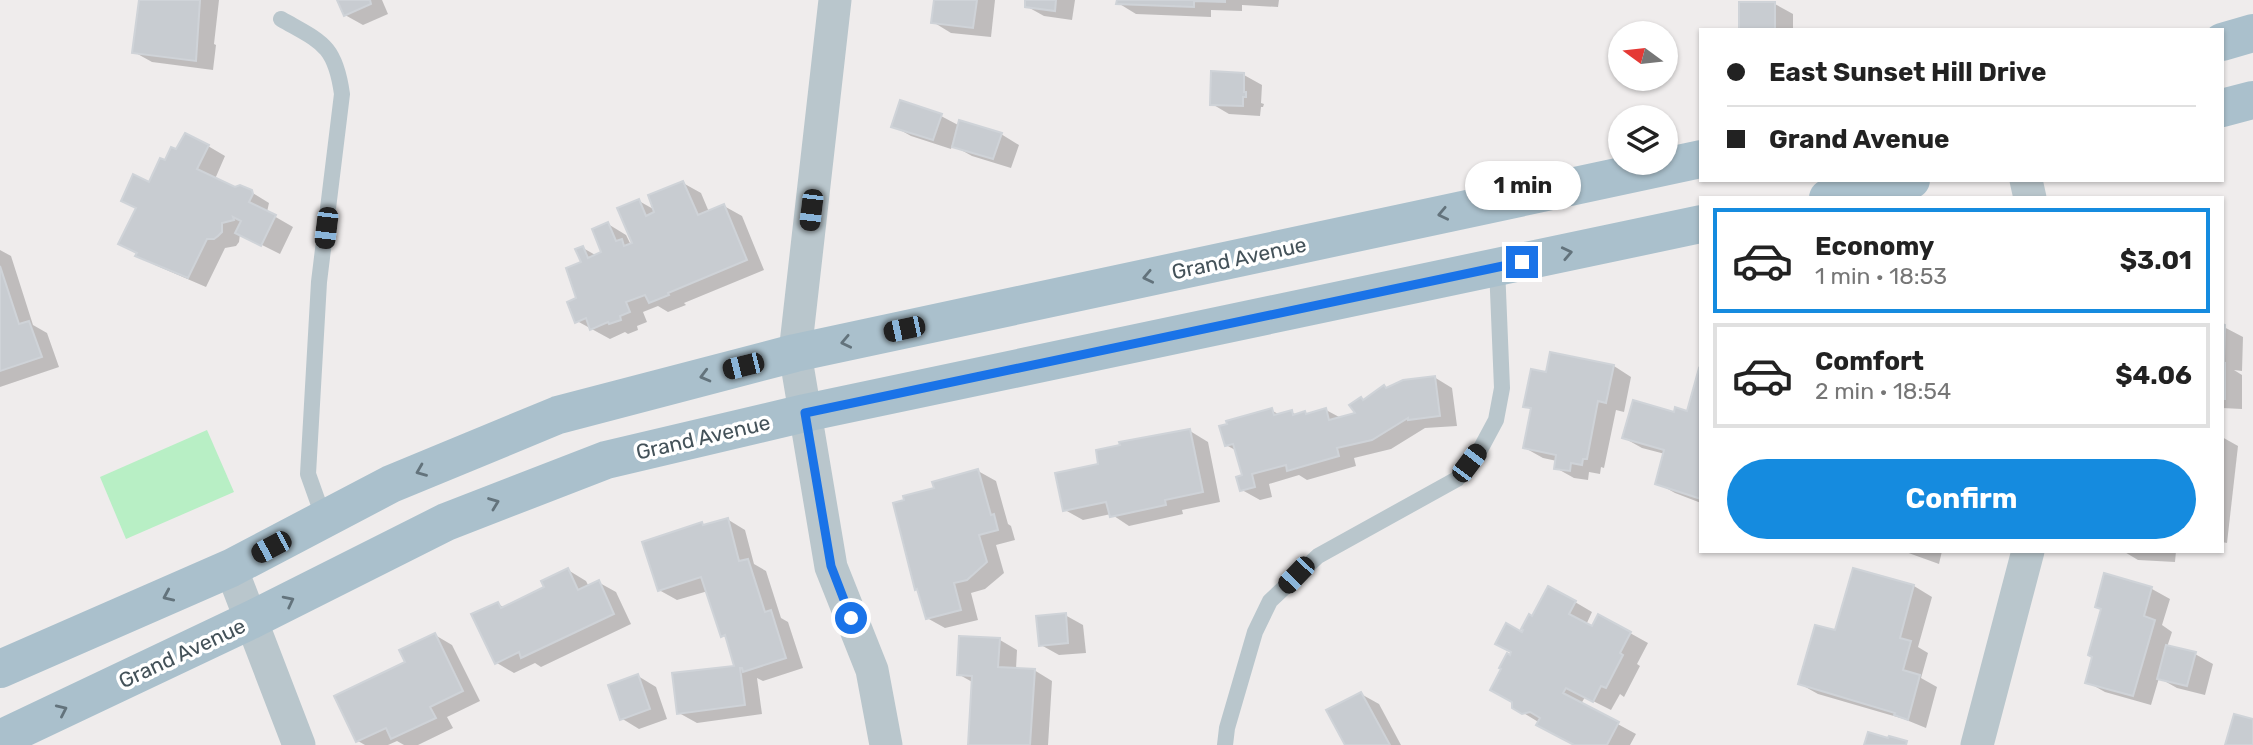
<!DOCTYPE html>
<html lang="en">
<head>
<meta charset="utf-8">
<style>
  :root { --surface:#fff; --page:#f6f6f6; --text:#222; --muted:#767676; --line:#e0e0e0; --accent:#158bdf }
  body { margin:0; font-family:Rubik,sans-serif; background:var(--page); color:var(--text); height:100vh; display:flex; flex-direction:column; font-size:26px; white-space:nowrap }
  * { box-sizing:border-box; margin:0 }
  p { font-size:23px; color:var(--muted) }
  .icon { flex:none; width:38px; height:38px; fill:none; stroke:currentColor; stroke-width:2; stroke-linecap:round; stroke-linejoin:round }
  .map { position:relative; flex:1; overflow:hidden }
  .side { position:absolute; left:1699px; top:196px; width:525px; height:357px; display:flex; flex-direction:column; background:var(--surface); border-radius:0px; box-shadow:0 2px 5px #0004 }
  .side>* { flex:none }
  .hud { position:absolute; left:1699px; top:28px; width:525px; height:154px; border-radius:0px; box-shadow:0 2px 5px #0004; display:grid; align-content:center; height:154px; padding:0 28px; background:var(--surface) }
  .needle { width:46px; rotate:285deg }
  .fabs { position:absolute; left:1608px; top:21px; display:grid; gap:14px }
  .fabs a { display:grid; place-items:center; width:70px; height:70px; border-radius:50%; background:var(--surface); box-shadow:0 2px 5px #0004; font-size:35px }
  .end { position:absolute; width:32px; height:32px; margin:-16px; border:9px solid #1a73e8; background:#fff; box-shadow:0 0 0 4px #fff }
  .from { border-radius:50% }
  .bubble { position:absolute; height:49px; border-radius:24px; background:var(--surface); box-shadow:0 2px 5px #0004; font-size:23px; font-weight:700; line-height:49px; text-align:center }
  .car { position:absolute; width:21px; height:42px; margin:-21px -10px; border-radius:9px; box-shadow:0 0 5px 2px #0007; background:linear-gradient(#222 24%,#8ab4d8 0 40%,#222 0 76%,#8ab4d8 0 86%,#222 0) }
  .hud b { display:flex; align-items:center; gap:24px; height:66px; font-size:26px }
  .hud b+b { border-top:2px solid var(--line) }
  .hud i { width:18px; height:18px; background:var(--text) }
  ul { padding:12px 0 0; list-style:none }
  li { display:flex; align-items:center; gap:21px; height:105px; margin:0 14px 10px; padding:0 14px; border:4px solid var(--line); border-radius:0px }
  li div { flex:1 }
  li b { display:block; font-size:26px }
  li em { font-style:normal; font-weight:700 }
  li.selected { border-color:var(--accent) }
  li>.icon { width:63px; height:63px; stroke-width:1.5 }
  .action { display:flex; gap:14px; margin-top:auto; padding:14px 28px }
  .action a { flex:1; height:80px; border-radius:42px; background:var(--accent); color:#fff; font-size:28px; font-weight:700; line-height:80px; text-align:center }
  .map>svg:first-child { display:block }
</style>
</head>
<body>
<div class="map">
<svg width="2253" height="745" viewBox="0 0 2253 745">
  <rect width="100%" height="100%" fill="#efecec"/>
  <polygon fill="#b8efc5" points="207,430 234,492 126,539 100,477"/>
  <g fill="#0003">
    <polygon points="141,0 219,0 214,44 216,45 213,70 152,62 134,52"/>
    <polygon points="339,0 382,0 388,14 363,25 345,15"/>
    <polygon points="936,0 995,0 991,37 951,33 933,22"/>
    <polygon points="1027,0 1075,0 1072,20 1044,16 1026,6"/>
    <polygon points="1118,0 1279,0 1278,7 1242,5 1242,11 1211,10 1211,17 1136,14 1118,3"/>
    <polygon points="1775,4 1793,14 1793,30 1741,30"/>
    <polygon points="1244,75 1262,85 1261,103 1264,104 1263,107 1261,107 1260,116 1229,114 1212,104"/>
    <polygon points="941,116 960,126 1001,134 1019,145 1011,168 972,156 952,145 951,149 911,136 893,126"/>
    <polygon points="208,146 225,156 215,179 235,189 251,192 269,203 267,212 293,227 280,254 240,234 239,242 236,246 225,248 206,287 155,265 120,244 149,184 166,163"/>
    <polygon points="683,183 701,193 709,212 724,206 742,216 764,270 684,303 686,305 668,312 658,306 643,312 647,322 637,326 638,330 628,334 625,332 610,339 577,321 583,263 583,248 597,256 604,253 608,224 626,235 631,245 634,244 639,201 655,210"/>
    <polygon points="0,250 11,256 33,325 47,333 59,367 0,387"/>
    <polygon points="2222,326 2243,337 2242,371 2234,370 2242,375 2242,409 2222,408"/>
    <polygon points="1614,366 1631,377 1624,412 1616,410 1604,468 1601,467 1600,474 1589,472 1588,480 1574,478 1556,468 1557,461 1543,458 1525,448 1532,410 1525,406 1547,374"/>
    <polygon points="1701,370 1701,503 1675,493 1657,483 1665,454 1642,448 1624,438 1675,414 1689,413"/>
    <polygon points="1434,377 1452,388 1457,426 1425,428 1391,449 1354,458 1356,466 1307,480 1299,475 1269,484 1272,497 1260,500 1242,490 1244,476 1237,451 1226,445 1271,410 1280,415 1291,412 1297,415 1305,413 1309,415 1326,410 1341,418 1357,414 1364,401 1388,389"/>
    <polygon points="1190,431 1208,442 1220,502 1182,510 1183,514 1129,526 1111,514 1083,520 1065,510"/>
    <polygon points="2222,437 2238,446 2227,543 2222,542"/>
    <polygon points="978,471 996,481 1008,524 1011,526 1015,540 996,545 1004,573 985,589 971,593 978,620 945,628 927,618 936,489"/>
    <polygon points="727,519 745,530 754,564 766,571 781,618 788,622 803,668 763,681 757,678 762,714 697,723 679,713 736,667 727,638 722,635 708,591 677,600 659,590 705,526"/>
    <polygon points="1903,551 1942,551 1939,564"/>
    <polygon points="2123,551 2176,551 2175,562 2138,560"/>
    <polygon points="568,570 586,581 589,587 598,582 616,592 631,624 541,667 535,663 514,673 497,663 498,604 505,608 546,588"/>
    <polygon points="1854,570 1914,586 1932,597 1918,647 1928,653 1921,678 1937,687 1926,728 1904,719 1818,694 1800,684 1837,633"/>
    <polygon points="2106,576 2152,589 2170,599 2162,625 2172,632 2167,647 2195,654 2213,664 2205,695 2177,688 2159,678 2151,705 2105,692 2087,682 2103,609"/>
    <polygon points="1575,602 1592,612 1586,625 1630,633 1648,643 1637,664 1640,666 1624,697 1620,694 1611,710 1585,697 1581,704 1636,734 1630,745 1576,745 1514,707 1511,657 1523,635 1533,618"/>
    <polygon points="1065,615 1083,625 1086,653 1059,655 1041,645"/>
    <polygon points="435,635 452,645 480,701 447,717 453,728 418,745 404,745 397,741 388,745 365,745 358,741 407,663"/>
    <polygon points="1000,640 1017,650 1016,669 1034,670 1052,681 1048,745 970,745 974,683 958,674"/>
    <polygon points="638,676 656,687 667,719 639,729 621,718"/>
    <polygon points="1361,694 1379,704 1401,745 1347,745"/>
  </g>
  <g fill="#c8ccd1" stroke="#cfd3d8" stroke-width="2">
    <polygon points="139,0 200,0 196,61 132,53"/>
    <polygon points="337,0 370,0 371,4 344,16"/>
    <polygon points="934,0 977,0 973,28 931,23"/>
    <polygon points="1025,0 1056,0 1055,11 1025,7"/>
    <polygon points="1117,0 1225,0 1225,2 1194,1 1194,7 1116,4"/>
    <rect x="1739" y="2" width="36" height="28"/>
    <polygon points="1211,71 1244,73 1244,92 1246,92 1246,97 1243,97 1243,106 1210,105"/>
    <polygon points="900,100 942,114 933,140 891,127"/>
    <polygon points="959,120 1002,133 993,159 952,147"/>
    <polygon points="185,133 209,145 197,169 235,187 240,185 252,190 253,194 249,202 276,215 261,246 235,233 241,221 233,217 234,220 222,223 222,232 218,236 214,239 207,239 188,278 135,256 137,253 118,244 136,208 121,201 133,174 149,182 160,158 165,160 171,147 176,149"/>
    <polygon points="683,181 698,215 724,204 747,260 668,293 669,295 649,303 645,295 626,302 630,312 620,316 621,320 609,324 608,322 590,330 586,318 575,323 567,302 576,298 566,268 581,262 575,249 583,246 588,258 601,252 592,229 608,222 616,241 622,239 624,246 632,243 617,208 639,199 646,216 654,212 648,195"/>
    <polygon points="0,266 19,324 29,321 42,357 0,371"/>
    <polygon points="2222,324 2225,325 2224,361 2222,361"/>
    <polygon points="1550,352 1614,365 1606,403 1598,401 1587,459 1583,459 1582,465 1571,463 1570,471 1554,469 1556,455 1523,448 1531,408 1523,407 1531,369 1546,372"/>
    <rect x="2222" y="363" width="3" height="36"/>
    <polygon points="1699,368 1701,369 1701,499 1655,484 1664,450 1622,438 1633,400 1674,412 1675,407 1687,411"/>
    <polygon points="1435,376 1440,416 1408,420 1408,418 1372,440 1337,448 1339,456 1287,471 1286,465 1252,474 1255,487 1240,491 1236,477 1242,475 1233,444 1225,446 1219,426 1227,424 1226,421 1272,408 1274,415 1292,410 1293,415 1305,411 1306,414 1326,408 1329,420 1355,413 1349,405 1361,397 1363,400 1384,385 1386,388 1403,380"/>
    <polygon points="1190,429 1203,492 1165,500 1166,505 1110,517 1106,502 1063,511 1055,473 1098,464 1096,450 1120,445 1119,442"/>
    <polygon points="978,469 991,515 994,514 998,530 979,535 987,562 967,580 954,583 961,610 926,619 917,589 915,590 893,503 904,500 903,496 934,488 932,482"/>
    <polygon points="728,518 739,561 748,559 765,612 771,610 786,658 743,672 742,668 740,668 745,705 677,714 672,673 734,666 725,635 721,637 701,577 658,591 642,542 702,522 703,525"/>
    <polygon points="568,568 578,590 599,580 614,614 521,658 519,652 495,664 471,614 498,602 501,608 544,587 541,581"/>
    <polygon points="1853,568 1914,585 1900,638 1911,641 1903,670 1920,675 1908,720 1894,715 1895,713 1798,684 1815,625 1835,630"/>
    <polygon points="2104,573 2152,587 2144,616 2155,620 2133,696 2085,683 2092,657 2088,655 2101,609 2095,607"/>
    <polygon points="1548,586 1576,601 1569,614 1592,626 1598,614 1631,632 1620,653 1623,655 1606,688 1601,686 1593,702 1566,688 1563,693 1619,722 1607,745 1574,745 1536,725 1540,718 1530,712 1522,714 1512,708 1512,702 1490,690 1501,669 1499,668 1507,653 1510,655 1511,652 1495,644 1506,623 1522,632 1523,630 1521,629 1529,614 1532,616"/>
    <polygon points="1066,613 1068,643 1039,646 1036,616"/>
    <polygon points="435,633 463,691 430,707 436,718 391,739 386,728 356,742 334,696 405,662 399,650"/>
    <polygon points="959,636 1000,638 998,667 1035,669 1030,745 968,745 972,676 957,675"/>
    <polygon points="2166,645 2196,652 2187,686 2157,679"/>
    <polygon points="638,674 650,709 620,720 608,685"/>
    <polygon points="1361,692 1390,745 1345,745 1326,710"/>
    <polygon points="2234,714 2253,719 2253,745 2225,745"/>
    <polygon points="1868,732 1888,738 1889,736 1907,741 1906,745 1864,745"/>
  </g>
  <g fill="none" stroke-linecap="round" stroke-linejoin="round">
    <g stroke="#b9c6cc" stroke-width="16">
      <path d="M281,19C321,42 335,44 342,94L319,282L308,474L324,519"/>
      <polyline points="1225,745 1227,728 1255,632 1270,601 1318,556 1457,479 1481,448 1496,420 1502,388 1497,267"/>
    </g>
    <g stroke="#b9c6cc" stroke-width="33">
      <polyline points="835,0 795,353 831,567 872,670 886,745"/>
      <polyline points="2026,180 2030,198"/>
      <polyline points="231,568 299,745"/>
      <polyline points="1977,745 2028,551"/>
    </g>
    <g stroke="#aac0cc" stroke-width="38">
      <polyline points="2222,42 2253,33"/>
      <polyline points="2222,108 2253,100"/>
      <polyline points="1828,198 1911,180"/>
      <polyline points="0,669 231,568 391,484 558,415 795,353 1701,159"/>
      <polyline points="0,739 251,620 446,522 606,460 805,413 1701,224"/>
    </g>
  </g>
  <defs><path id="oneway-chevron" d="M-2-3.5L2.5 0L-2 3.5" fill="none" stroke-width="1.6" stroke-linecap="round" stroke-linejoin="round" transform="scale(1.75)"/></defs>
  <g stroke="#63737c">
    <use href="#oneway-chevron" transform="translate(1443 214) rotate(168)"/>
    <use href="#oneway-chevron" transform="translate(1567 253) rotate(-12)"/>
    <use href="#oneway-chevron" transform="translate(1148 277) rotate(168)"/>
    <use href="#oneway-chevron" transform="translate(846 342) rotate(168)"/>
    <use href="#oneway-chevron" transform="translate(705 376) rotate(165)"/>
    <use href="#oneway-chevron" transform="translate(421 471) rotate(158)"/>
    <use href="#oneway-chevron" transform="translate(494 503) rotate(-21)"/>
    <use href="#oneway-chevron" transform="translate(168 596) rotate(156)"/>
    <use href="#oneway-chevron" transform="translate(289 601) rotate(-27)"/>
    <use href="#oneway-chevron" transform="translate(62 710) rotate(-25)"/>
  </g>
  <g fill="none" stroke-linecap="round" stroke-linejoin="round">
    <polyline stroke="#1a73e8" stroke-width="9" points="851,618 831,566 805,413 1522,262"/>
  </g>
  <g text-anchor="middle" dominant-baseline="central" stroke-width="7" stroke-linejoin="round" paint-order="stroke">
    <g font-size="21" fill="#445259" stroke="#fff">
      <text transform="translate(1239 258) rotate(-12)">Grand Avenue</text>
      <text transform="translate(703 437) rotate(-13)">Grand Avenue</text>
      <text transform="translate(182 653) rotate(-25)">Grand Avenue</text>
    </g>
  </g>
</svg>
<div class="fabs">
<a><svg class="needle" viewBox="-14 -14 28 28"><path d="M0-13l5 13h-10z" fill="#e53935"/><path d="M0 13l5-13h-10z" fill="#767676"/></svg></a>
<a><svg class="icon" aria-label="layers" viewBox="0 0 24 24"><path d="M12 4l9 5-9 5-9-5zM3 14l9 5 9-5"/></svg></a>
</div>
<i class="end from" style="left:851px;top:618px"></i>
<i class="end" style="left:1522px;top:262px"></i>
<div class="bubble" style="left:1465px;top:161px;width:116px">1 min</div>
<i class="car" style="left:811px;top:210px;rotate:187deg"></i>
<i class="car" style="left:326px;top:228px;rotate:187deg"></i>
<i class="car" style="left:904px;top:329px;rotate:258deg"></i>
<i class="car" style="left:743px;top:366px;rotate:256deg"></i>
<i class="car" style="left:1469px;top:463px;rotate:37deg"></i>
<i class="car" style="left:271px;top:547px;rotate:242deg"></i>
<i class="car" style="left:1296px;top:575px;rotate:224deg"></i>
<div class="hud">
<b><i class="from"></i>East Sunset Hill Drive</b>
<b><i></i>Grand Avenue</b>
</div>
<section class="side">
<ul>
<li class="selected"><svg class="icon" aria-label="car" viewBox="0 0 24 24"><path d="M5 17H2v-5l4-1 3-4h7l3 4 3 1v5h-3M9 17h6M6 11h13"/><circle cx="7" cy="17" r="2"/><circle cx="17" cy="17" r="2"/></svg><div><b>Economy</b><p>1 min · 18:53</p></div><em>$3.01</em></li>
<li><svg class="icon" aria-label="car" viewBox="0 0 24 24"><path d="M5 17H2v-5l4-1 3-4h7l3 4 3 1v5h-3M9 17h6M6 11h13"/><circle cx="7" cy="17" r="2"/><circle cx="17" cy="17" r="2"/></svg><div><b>Comfort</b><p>2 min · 18:54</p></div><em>$4.06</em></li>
</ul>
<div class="action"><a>Confirm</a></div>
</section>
</div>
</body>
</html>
